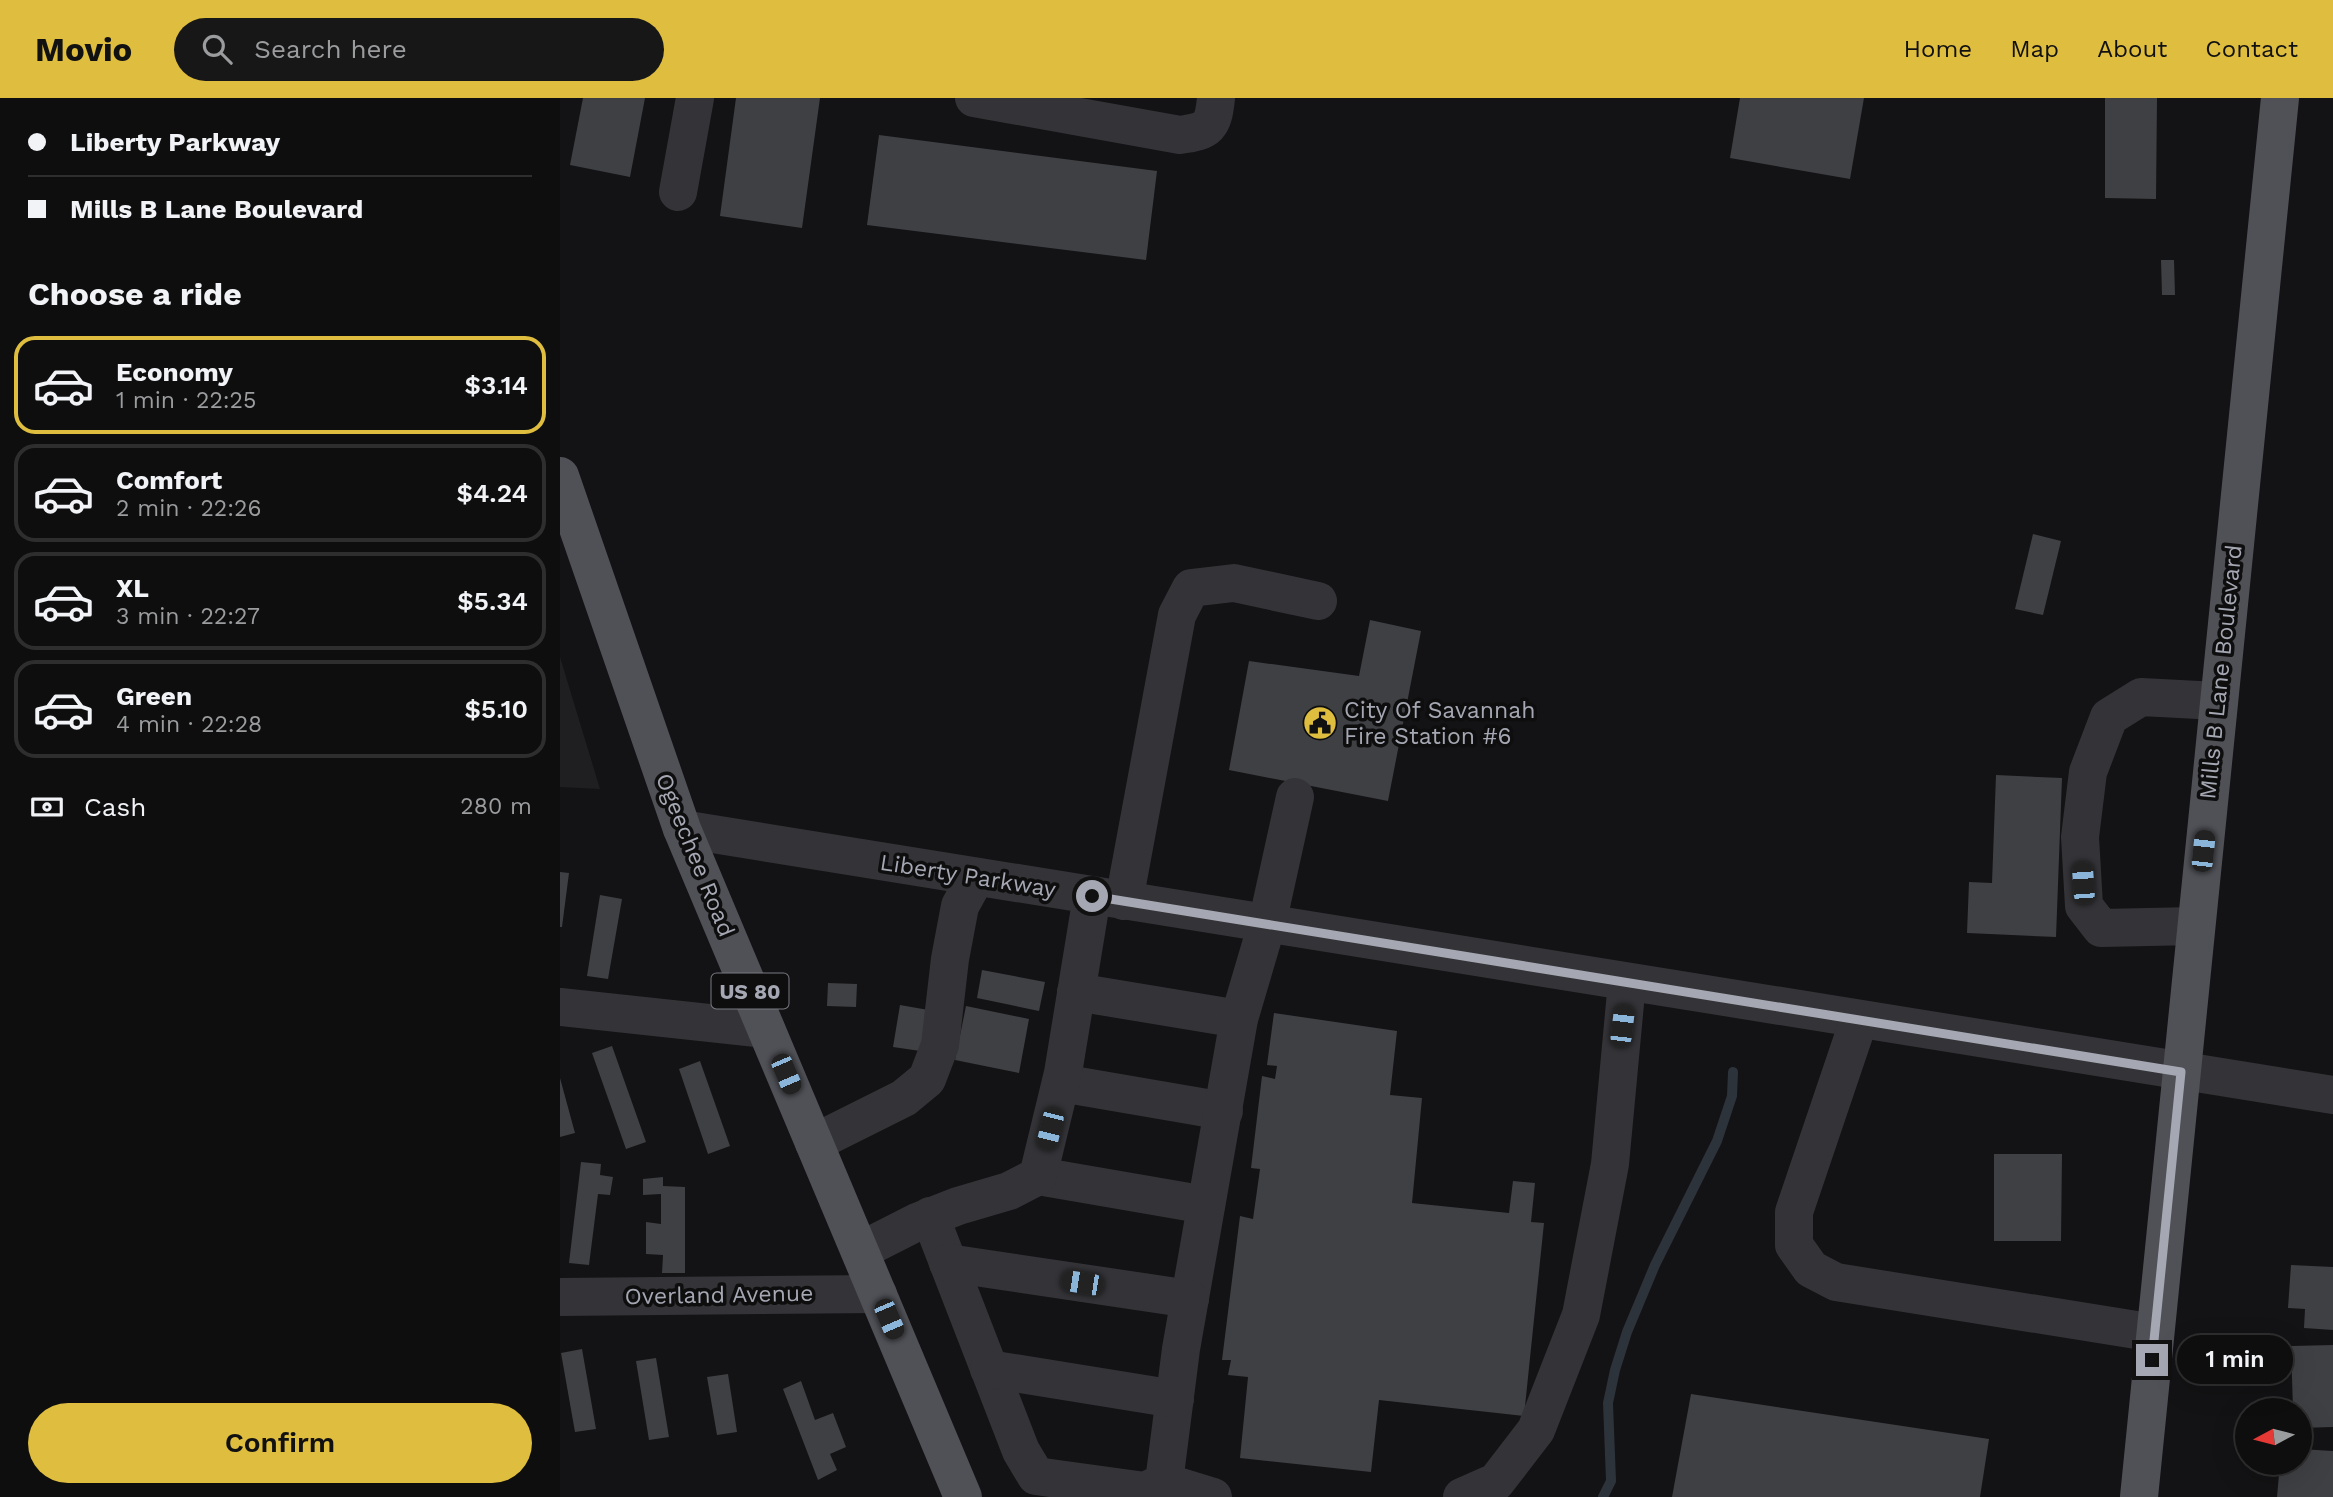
<!DOCTYPE html>
<html lang="en">
<head>
<meta charset="utf-8">
<style>
  :root { --surface:#0e0e0f; --page:#171718; --text:#f1f3f6; --muted:#9b9c9e; --line:#2e2e2f; --accent:#dfbd3f }
  body { margin:0; font-family:"Work Sans",sans-serif; background:var(--page); color:var(--text); height:100vh; display:flex; flex-direction:column; font-size:26px; white-space:nowrap }
  * { box-sizing:border-box; margin:0 }
  p { font-size:23px; color:var(--muted) }
  .icon { flex:none; width:38px; height:38px; fill:none; stroke:currentColor; stroke-width:2; stroke-linecap:round; stroke-linejoin:round }
  .map { position:relative; flex:1; overflow:hidden }
  .details { display:flex; flex-direction:column; background:var(--surface); width:560px }
  .details>* { flex:none }
  .guide { display:grid; align-content:center; height:154px; padding:0 28px; background:var(--surface) }
  .needle { width:46px; rotate:263deg }
  .buttons { position:absolute; left:1675px; top:1300px; display:grid; gap:14px }
  .buttons a { display:grid; place-items:center; width:77px; height:77px; border-radius:50%; background:var(--surface); box-shadow:0 7px 28px #0002,0 0 0 2px var(--line); font-size:35px }
  .end { position:absolute; width:32px; height:32px; margin:-16px; border:9px solid #a5a8b3; background:#111; box-shadow:0 0 0 4px #111 }
  .from { border-radius:50% }
  .bubble { position:absolute; height:49px; border-radius:24px; background:var(--surface); box-shadow:0 7px 28px #0002,0 0 0 2px var(--line); font-size:23px; font-weight:600; line-height:49px; text-align:center }
  .car { position:absolute; width:21px; height:42px; margin:-21px -10px; border-radius:9px; box-shadow:0 0 5px 2px #0007; background:linear-gradient(#222 24%,#8ab4d8 0 40%,#222 0 76%,#8ab4d8 0 86%,#222 0) }
  .guide b { display:flex; align-items:center; gap:24px; height:66px; font-size:26px }
  .guide b+b { border-top:2px solid var(--line) }
  .guide i { width:18px; height:18px; background:var(--text) }
  ul { padding:0; list-style:none }
  li { display:flex; align-items:center; gap:21px; height:98px; margin:0 14px 10px; padding:0 14px; border:4px solid var(--line); border-radius:21px }
  li div { flex:1 }
  li b { display:block; font-size:26px }
  li em { font-style:normal; font-weight:600 }
  li.on { border-color:var(--accent) }
  li>.icon { width:63px; height:63px; stroke-width:1.5 }
  h2 { padding:0 28px; font-size:32px; line-height:84px }
  .pay { display:flex; align-items:center; gap:18px; height:77px; padding:0 28px; font-size:26px }
  .pay p { margin-inline-start:auto }
  .button { display:flex; gap:14px; margin-top:auto; padding:14px 28px }
  .button a { flex:1; height:80px; border-radius:42px; background:var(--accent); color:#111; font-size:28px; font-weight:600; line-height:80px; text-align:center }
  header { display:flex; align-items:center; gap:42px; box-sizing:border-box; height:98px; padding:0 35px; background:var(--accent); color:#111 }
  header strong { font-size:33px }
  nav { display:flex; gap:38px; margin-inline-start:auto; font-size:24px }
  .search { width:490px; height:63px; background:var(--page); display:flex; align-items:center; gap:18px; box-sizing:border-box; padding:0 24px; border-radius:38px; color:var(--muted); font-size:26px }
  main { display:flex; flex:1; min-height:0 }
  .map>svg:first-child { display:block }
</style>
</head>
<body>
<header>
<strong>Movio</strong>
<div class="search"><svg class="icon" aria-label="search" viewBox="0 0 24 24"><circle cx="10" cy="10" r="6"/><path d="M15 15l6 6"/></svg>Search here</div>
<nav><a>Home</a><a>Map</a><a>About</a><a>Contact</a></nav>
</header>
<main>
<section class="details">
<div class="guide">
<b><i class="from"></i>Liberty Parkway</b>
<b><i></i>Mills B Lane Boulevard</b>
</div>
<h2>Choose a ride</h2>
<ul>
<li class="on"><svg class="icon" aria-label="car" viewBox="0 0 24 24"><path d="M5 17H2v-5l4-1 3-4h7l3 4 3 1v5h-3M9 17h6M6 11h13"/><circle cx="7" cy="17" r="2"/><circle cx="17" cy="17" r="2"/></svg><div><b>Economy</b><p>1 min · 22:25</p></div><em>$3.14</em></li>
<li><svg class="icon" aria-label="car" viewBox="0 0 24 24"><path d="M5 17H2v-5l4-1 3-4h7l3 4 3 1v5h-3M9 17h6M6 11h13"/><circle cx="7" cy="17" r="2"/><circle cx="17" cy="17" r="2"/></svg><div><b>Comfort</b><p>2 min · 22:26</p></div><em>$4.24</em></li>
<li><svg class="icon" aria-label="car" viewBox="0 0 24 24"><path d="M5 17H2v-5l4-1 3-4h7l3 4 3 1v5h-3M9 17h6M6 11h13"/><circle cx="7" cy="17" r="2"/><circle cx="17" cy="17" r="2"/></svg><div><b>XL</b><p>3 min · 22:27</p></div><em>$5.34</em></li>
<li><svg class="icon" aria-label="car" viewBox="0 0 24 24"><path d="M5 17H2v-5l4-1 3-4h7l3 4 3 1v5h-3M9 17h6M6 11h13"/><circle cx="7" cy="17" r="2"/><circle cx="17" cy="17" r="2"/></svg><div><b>Green</b><p>4 min · 22:28</p></div><em>$5.10</em></li>
</ul>
<div class="pay"><svg class="icon" aria-label="cash" viewBox="0 0 24 24"><path d="M3 7h18v10H3z"/><circle cx="12" cy="12" r="2"/></svg>Cash<p>280 m</p></div>
<div class="button"><a>Confirm</a></div>
</section>
<div class="map">
<svg width="1773" height="1399" viewBox="0 0 1773 1399">
  <rect width="100%" height="100%" fill="#131214"/>
  <polygon fill="#1f1f21" points="0,559 40,691 0,689"/>
  <g fill="none" stroke-linecap="round" stroke-linejoin="round">
    <polyline stroke="#2d333b" stroke-width="10" points="1043,1399 1051,1383 1048,1305 1055,1272 1067,1234 1095,1167 1157,1043 1172,998 1173,974"/>
  </g>
  <g fill="#3f4044">
    <polygon points="23,0 85,0 70,79 10,67"/>
    <polygon points="176,0 260,0 242,130 160,118"/>
    <polygon points="1180,0 1304,0 1290,81 1170,60"/>
    <polygon points="1545,0 1597,0 1596,101 1545,100"/>
    <polygon points="319,37 597,73 586,162 307,127"/>
    <polygon points="1601,162 1614,162 1615,197 1602,197"/>
    <polygon points="1473,436 1501,443 1483,517 1455,511"/>
    <polygon points="810,522 861,533 828,703 669,672 689,563 799,578"/>
    <polygon points="1436,677 1502,680 1496,839 1407,835 1409,784 1432,785"/>
    <polygon points="0,774 9,775 2,829 0,829"/>
    <polygon points="40,797 62,801 48,881 27,878"/>
    <polygon points="422,872 485,884 479,913 417,900"/>
    <polygon points="268,885 297,886 296,909 267,908"/>
    <polygon points="340,907 374,913 367,954 333,949"/>
    <polygon points="406,908 469,921 459,975 395,962"/>
    <polygon points="714,915 837,933 830,997 862,1000 852,1105 949,1115 953,1083 975,1085 971,1124 984,1125 964,1318 819,1302 811,1374 680,1360 688,1279 668,1277 671,1262 662,1262 680,1118 693,1121 700,1071 691,1070 702,978 715,981 717,968 707,967"/>
    <polygon points="52,948 86,1044 66,1051 32,955"/>
    <polygon points="140,963 170,1048 148,1056 119,971"/>
    <polygon points="0,980 15,1035 0,1039"/>
    <polygon points="1434,1056 1502,1056 1501,1143 1434,1143"/>
    <polygon points="21,1064 41,1066 40,1077 53,1079 50,1097 38,1096 29,1167 9,1165"/>
    <polygon points="103,1079 103,1088 125,1089 125,1175 102,1175 103,1157 86,1156 86,1124 101,1126 101,1096 83,1097 83,1081"/>
    <polygon points="1731,1167 1773,1169 1773,1232 1744,1230 1745,1211 1728,1210"/>
    <polygon points="1773,1247 1773,1329 1740,1330 1740,1312 1733,1312 1731,1248"/>
    <polygon points="22,1251 36,1331 15,1334 1,1255"/>
    <polygon points="96,1260 109,1339 89,1342 76,1263"/>
    <polygon points="168,1276 177,1334 157,1337 147,1279"/>
    <polygon points="241,1283 255,1322 273,1315 286,1349 270,1356 277,1372 258,1382 223,1291"/>
    <polygon points="1131,1296 1429,1341 1420,1399 1112,1399"/>
    <polygon points="1740,1351 1773,1353 1773,1399 1717,1399 1720,1365 1740,1365"/>
  </g>
  <g fill="none" stroke-linecap="round" stroke-linejoin="round">
    <g stroke="#343438" stroke-width="38">
      <path d="M414,0L620,37C649,33 653,29 656,0"/>
      <polyline points="118,94 135,0"/>
      <polyline points="122,731 1773,997"/>
      <polyline points="564,803 617,517 631,490 674,485 758,503"/>
      <polyline points="1636,828 1541,830 1524,808 1520,739 1528,674 1549,619 1581,599 1658,603"/>
      <polyline points="516,894 679,921"/>
      <polyline points="0,909 206,931"/>
      <polyline points="1299,922 1234,1114 1234,1147 1251,1171 1276,1184 1595,1235"/>
      <polyline points="501,985 664,1013"/>
      <polyline points="254,1045 344,1000 367,981 380,947 390,861 400,808 416,779"/>
      <polyline points="478,1078 646,1107"/>
      <polyline points="370,1118 461,1353 476,1378 585,1393 604,1384 621,1251 679,921 707,826 735,699"/>
      <polyline points="300,1153 357,1124 398,1108 449,1093 478,1078 503,975 532,798"/>
      <polyline points="388,1165 630,1201"/>
      <polyline points="0,1199 318,1196"/>
      <polyline points="429,1271 615,1301"/>
      <polyline points="604,1384 653,1399"/>
      <polyline points="902,1399 936,1384 976,1332 1021,1217 1050,1066 1067,884"/>
    </g>
    <g stroke="#505157" stroke-width="38">
      <polyline points="0,378 122,731 403,1399"/>
      <polyline points="1579,1399 1720,0"/>
    </g>
  </g>
  <g fill="none" stroke-linecap="round" stroke-linejoin="round">
    <polyline stroke="#a5a8b3" stroke-width="9" points="532,798 1621,974 1592,1262"/>
  </g>
  <defs>
    <g id="civic-disc" transform="scale(1.75)"><circle r="9.5" fill="#dfbd3f" stroke="#0e0e0f"/><path d="M-.6-6.5H3V-4.5H.6V-3L4-1V1h2V6H-6V1h2V-1L-.6-3ZM-1.2 2.5V6h2.4V2.5Z" fill="#111"/></g>
  </defs>
  <g fill-rule="evenodd">
    <use href="#civic-disc" x="760" y="625"/>
  </g>
  <g text-anchor="middle" dominant-baseline="central" stroke-width="7" stroke-linejoin="round" paint-order="stroke">
    <rect fill="#0e0e0f" stroke="#787a82" stroke-width="2" x="151.5" y="875.5" width="77" height="35" rx="5"/>
    <g font-size="21" font-weight="bold" fill="#a5a8b3">
      <text x="190" y="893">US 80</text>
    </g>
    <g font-size="23" fill="#a5a8b3" stroke="#0e0e0f">
      <text transform="translate(1661 574) rotate(-84)">Mills B Lane Boulevard</text>
      <text transform="translate(135 757) rotate(68)">Ogeechee Road</text>
      <text transform="translate(408 778) rotate(9)">Liberty Parkway</text>
      <text transform="translate(159 1197) rotate(-1)">Overland Avenue</text>
    </g>
    <g font-size="23" fill="#a5a8b3" stroke="#0e0e0f" text-anchor="start">
      <text x="784" y="612">City Of Savannah<tspan x="784" dy="26">Fire Station #6</tspan></text>
    </g>
  </g>
</svg>
<div class="buttons">
<a><svg class="needle" viewBox="-14 -14 28 28"><path d="M0-13l5 13h-10z" fill="#e53935"/><path d="M0 13l5-13h-10z" fill="#9b9c9e"/></svg></a>
</div>
<i class="end from" style="left:532px;top:798px"></i>
<i class="end" style="left:1592px;top:1262px"></i>
<div class="bubble" style="left:1617px;top:1237px;width:116px">1 min</div>
<i class="car" style="left:1643px;top:753px;rotate:6deg"></i>
<i class="car" style="left:1523px;top:785px;rotate:356deg"></i>
<i class="car" style="left:1062px;top:928px;rotate:7deg"></i>
<i class="car" style="left:226px;top:976px;rotate:157deg"></i>
<i class="car" style="left:490px;top:1031px;rotate:194deg"></i>
<i class="car" style="left:522px;top:1185px;rotate:279deg"></i>
<i class="car" style="left:329px;top:1221px;rotate:157deg"></i>
</div>
</main>
</body>
</html>
